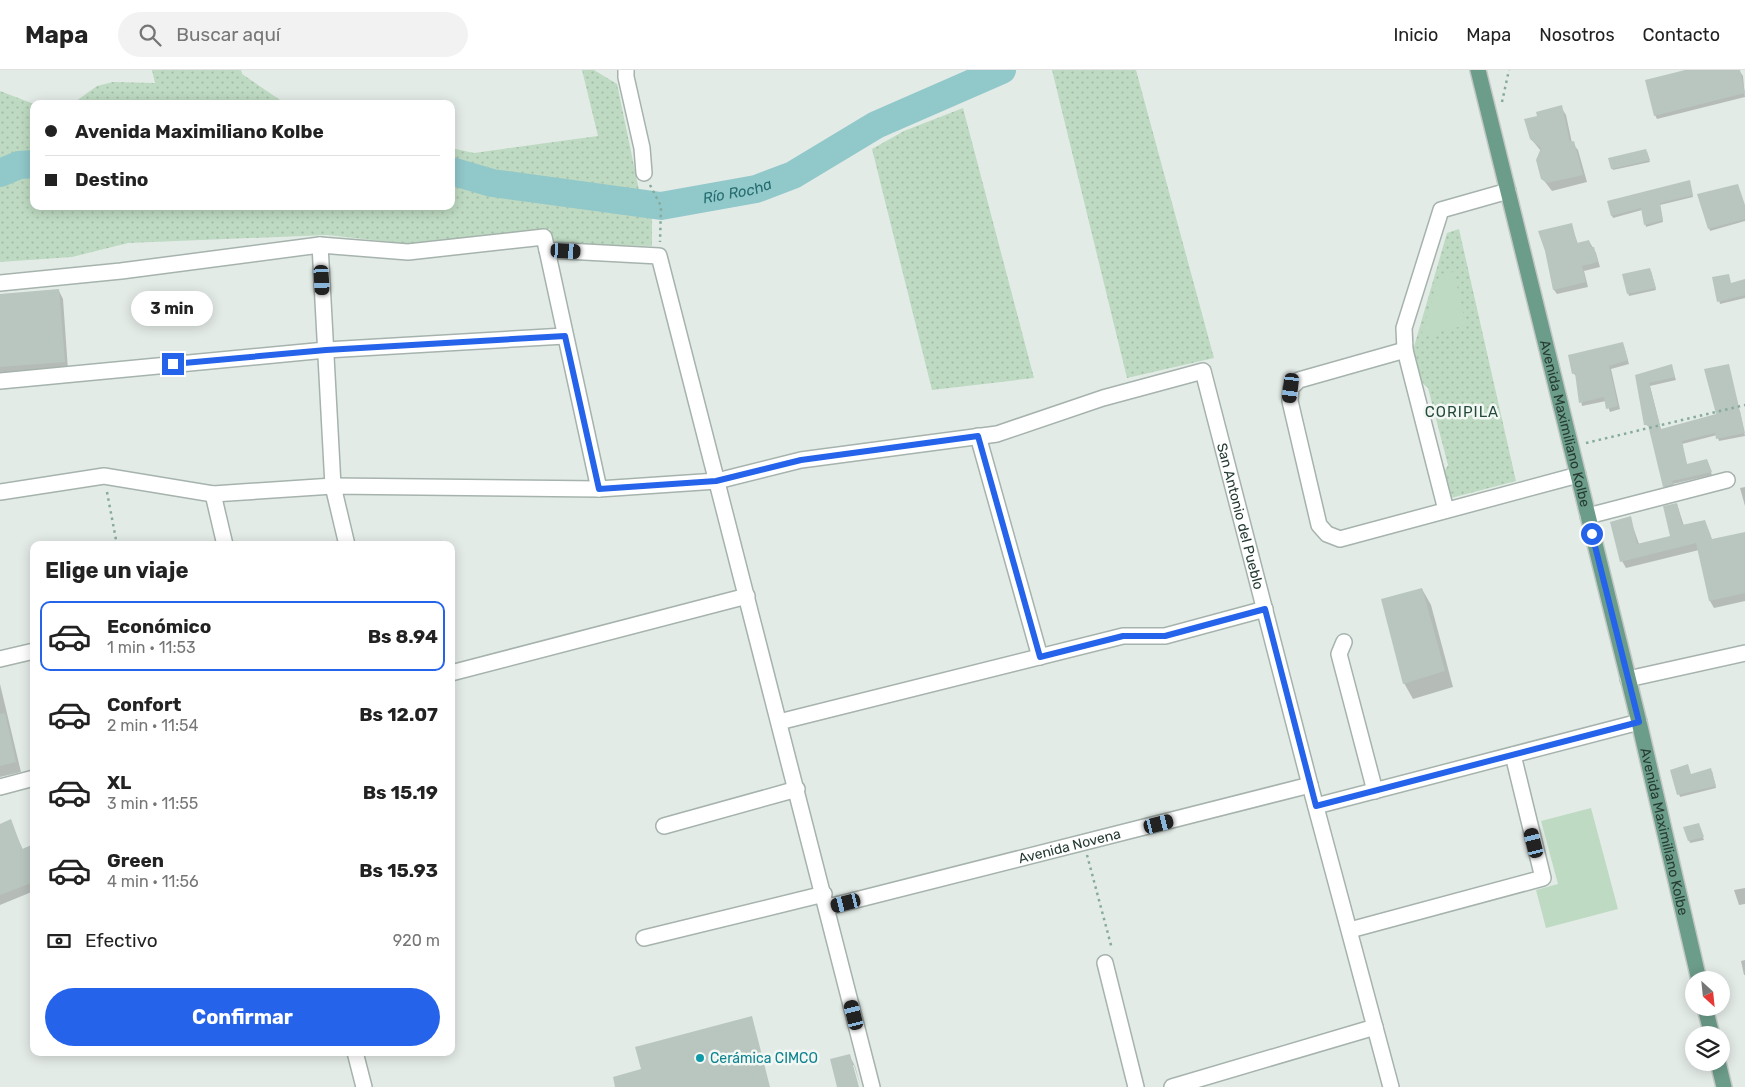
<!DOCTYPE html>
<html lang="es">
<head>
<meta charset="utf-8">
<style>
  :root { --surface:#fff; --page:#f2f2f2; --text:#222; --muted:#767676; --line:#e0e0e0; --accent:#2563eb }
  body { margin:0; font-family:Rubik,sans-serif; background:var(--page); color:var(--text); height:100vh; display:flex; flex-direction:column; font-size:19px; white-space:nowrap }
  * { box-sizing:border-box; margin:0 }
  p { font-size:16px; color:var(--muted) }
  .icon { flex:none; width:28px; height:28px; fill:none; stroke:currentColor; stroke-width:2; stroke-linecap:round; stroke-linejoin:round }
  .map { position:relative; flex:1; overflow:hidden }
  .details { position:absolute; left:30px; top:471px; width:425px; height:515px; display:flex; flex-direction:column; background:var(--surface); border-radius:10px; box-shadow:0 2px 12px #0003 }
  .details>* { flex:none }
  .hud { position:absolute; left:30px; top:30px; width:425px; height:110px; border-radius:10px; box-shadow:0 2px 12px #0003; display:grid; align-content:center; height:110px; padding:0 15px; background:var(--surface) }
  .needle { width:32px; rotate:153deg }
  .controls { position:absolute; left:1685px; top:901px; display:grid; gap:10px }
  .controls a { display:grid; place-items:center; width:45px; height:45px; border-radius:50%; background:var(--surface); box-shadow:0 2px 12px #0003; font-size:25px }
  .end { position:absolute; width:22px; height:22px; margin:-11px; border:6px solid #2563eb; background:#fff; box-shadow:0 0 0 2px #fff }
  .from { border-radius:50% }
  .bubble { position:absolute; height:35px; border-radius:18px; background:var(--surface); box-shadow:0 2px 12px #0003; font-size:16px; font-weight:700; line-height:35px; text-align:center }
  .car { position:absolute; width:15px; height:30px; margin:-15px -8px; border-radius:6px; box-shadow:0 0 4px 1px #0007; background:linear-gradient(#222 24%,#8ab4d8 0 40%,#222 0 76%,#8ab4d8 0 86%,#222 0) }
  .hud b { display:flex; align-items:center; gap:18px; height:48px; font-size:19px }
  .hud b+b { border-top:1px solid var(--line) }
  .hud i { width:12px; height:12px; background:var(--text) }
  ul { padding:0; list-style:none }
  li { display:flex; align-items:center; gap:15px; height:70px; margin:0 10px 8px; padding:0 5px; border:2px solid transparent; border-radius:10px }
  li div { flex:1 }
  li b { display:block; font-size:19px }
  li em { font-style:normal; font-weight:700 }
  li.selected { border-color:var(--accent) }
  li>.icon { width:45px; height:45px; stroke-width:1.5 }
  h2 { padding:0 15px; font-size:22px; line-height:60px }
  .pay { display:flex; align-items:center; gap:12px; height:55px; padding:0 15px; font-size:19px }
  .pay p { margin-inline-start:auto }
  .button { display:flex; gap:10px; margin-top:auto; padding:10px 15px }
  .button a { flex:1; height:58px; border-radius:30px; background:var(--accent); color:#fff; font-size:20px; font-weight:700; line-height:58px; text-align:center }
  header { display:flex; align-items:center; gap:30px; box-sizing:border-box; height:70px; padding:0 25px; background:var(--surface); border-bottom:1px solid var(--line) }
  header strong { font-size:24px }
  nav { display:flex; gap:28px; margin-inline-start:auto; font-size:18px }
  .search { width:350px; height:45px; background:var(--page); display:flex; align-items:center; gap:12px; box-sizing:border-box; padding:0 18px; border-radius:28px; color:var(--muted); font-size:19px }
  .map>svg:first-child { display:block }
</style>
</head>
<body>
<header>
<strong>Mapa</strong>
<div class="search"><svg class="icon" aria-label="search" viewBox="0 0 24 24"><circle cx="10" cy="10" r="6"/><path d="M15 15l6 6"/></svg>Buscar aquí</div>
<nav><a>Inicio</a><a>Mapa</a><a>Nosotros</a><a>Contacto</a></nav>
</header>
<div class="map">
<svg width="1745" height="1017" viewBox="0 0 1745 1017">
  <defs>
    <pattern id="grass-dots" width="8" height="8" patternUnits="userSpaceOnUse" patternTransform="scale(1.25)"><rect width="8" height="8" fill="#bedac2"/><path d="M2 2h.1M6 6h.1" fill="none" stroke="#a3bca7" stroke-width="1.8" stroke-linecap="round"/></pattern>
  </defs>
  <rect width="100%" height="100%" fill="#e3ebe7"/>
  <g fill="url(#grass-dots)">
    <polygon points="152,0 241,0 242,4 286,34 72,34 97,16 113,12 155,13"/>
    <path d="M582,0H594L617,14L639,120C577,113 510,111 451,90V78L474,83L598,66Z"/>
    <polygon points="1052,0 1136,0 1214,288 1127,308"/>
    <polygon points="0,21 34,34 34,85 14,86 0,92"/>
    <polygon points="963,38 1034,308 932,320 872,79 904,61"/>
    <polygon points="34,101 34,136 451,136 451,109 481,120 652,143 652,176 553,174 550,159 410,174 327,165 128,173 72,187 0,192 0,112 25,102"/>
    <polygon points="1459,159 1516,411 1451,428 1444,402 1448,395 1428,318 1420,311 1413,280 1447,163"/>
  </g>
  <g fill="#bedac2">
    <polygon points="1454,202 1466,255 1421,267 1440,204"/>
    <polygon points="1591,738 1618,839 1546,858 1536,820 1558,814 1541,751"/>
  </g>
  <g fill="#0003">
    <polygon points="1707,0 1739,0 1743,6 1745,27 1657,49 1655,45"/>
    <polygon points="1561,37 1566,45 1572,73 1578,80 1587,112 1552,121 1542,108 1541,81 1531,69 1539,47"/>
    <polygon points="1647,82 1650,92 1613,100 1612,98"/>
    <polygon points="1690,114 1693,127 1660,135 1663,152 1646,157 1642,140 1613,148 1612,146 1608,132"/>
    <polygon points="1699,125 1745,137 1745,151 1710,161"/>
    <polygon points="1571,154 1578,174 1589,171 1596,183 1600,197 1584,201 1588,217 1557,224 1554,220"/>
    <polygon points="1651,201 1656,220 1629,226 1623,205"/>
    <polygon points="1713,208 1731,214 1745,211 1745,228 1720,234"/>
    <polygon points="59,221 63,229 68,300 0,305 0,225"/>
    <polygon points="1624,277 1629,294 1611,299 1620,339 1610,342 1606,331 1582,336 1577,307 1573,303"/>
    <polygon points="1671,295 1676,310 1650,316 1661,360 1740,341 1745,366 1719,371 1717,365 1682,374 1687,395 1708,393 1712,405 1673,414 1674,417 1665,419 1650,357 1646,355 1637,306"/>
    <polygon points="1745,417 1745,436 1740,418"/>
    <polygon points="1677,434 1684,456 1708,459 1712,470 1745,463 1745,531 1714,538 1710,531 1699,480 1626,498 1622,491 1630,448 1639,474 1671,467"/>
    <polygon points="1422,519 1431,535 1453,617 1413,629 1404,613"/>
    <polygon points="0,614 21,702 0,707"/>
    <polygon points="1671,700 1691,705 1712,701 1716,718 1680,727"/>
    <polygon points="10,751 23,780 34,776 34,821 0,835 0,755"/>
    <polygon points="1699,757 1704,770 1690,773 1685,758"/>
    <polygon points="1745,818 1745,834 1739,835 1734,820"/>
    <polygon points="1745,890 1745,905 1744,905 1741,891"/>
    <polygon points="849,985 855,996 861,1017 854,995 852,995 858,1017 839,1017"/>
  </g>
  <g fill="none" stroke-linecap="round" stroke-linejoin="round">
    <g stroke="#91c8ca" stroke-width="28">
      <path id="s1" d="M451,101L492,113L661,136L756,119L793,105L876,55L1002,0"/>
      <polyline points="0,103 19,95 34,94"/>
    </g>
  </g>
  <g fill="#b9c6bf">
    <polygon points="1685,0 1740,0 1745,23 1654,46 1645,10"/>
    <polygon points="1562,35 1570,72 1574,71 1583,105 1547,113 1541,109 1536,90 1541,78 1530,69 1524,49 1537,46 1536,42"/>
    <polygon points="1646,79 1650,90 1611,99 1608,88"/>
    <polygon points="1690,110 1693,125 1660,133 1663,150 1644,155 1641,138 1611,146 1607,131"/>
    <polygon points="1738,114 1745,135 1745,149 1708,159 1697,124"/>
    <polygon points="1572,153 1577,173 1589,170 1591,177 1594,177 1598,192 1582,196 1586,212 1553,220 1545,181 1538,161"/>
    <polygon points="1650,198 1656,218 1627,224 1622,204"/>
    <polygon points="1729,204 1731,213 1745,209 1745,225 1717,232 1712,207"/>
    <polygon points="59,219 65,292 0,297 0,224"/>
    <polygon points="1623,272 1628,290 1609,296 1618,336 1606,339 1604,327 1579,333 1575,303 1572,304 1568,285"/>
    <polygon points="1672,294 1675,307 1649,313 1661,359 1716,344 1704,299 1729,294 1745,363 1716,369 1715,363 1682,371 1687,394 1707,389 1712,402 1672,411 1673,414 1663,417 1648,355 1644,355 1635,305"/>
    <polygon points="1677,433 1682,455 1705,450 1712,469 1745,462 1745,523 1709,531 1696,473 1620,492 1610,452 1631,446 1637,474 1670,466 1663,436"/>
    <polygon points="1422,518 1445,601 1403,614 1381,529"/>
    <polygon points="5,643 16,692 0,696 0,644"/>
    <polygon points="1688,694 1691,704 1711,698 1716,716 1677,725 1670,700"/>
    <polygon points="11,749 22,779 34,774 34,812 0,825 0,754"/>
    <polygon points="1699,753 1704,767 1688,771 1683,757"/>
    <polygon points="752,946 770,1017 615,1017 613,1007 641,999 635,977"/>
    <polygon points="850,984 859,1017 837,1017 830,989"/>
  </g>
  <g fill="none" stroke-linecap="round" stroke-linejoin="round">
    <g stroke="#a6b3ad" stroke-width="18">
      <g id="minor">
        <polyline points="626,0 626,7 642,78 644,103"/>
        <polyline points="320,175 333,416 347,475"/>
        <polyline points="547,180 599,419"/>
        <polyline points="0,213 121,201 320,175 408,182 544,167 547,180 659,186 872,1017"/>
        <polyline points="1405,280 1299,310 1291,318 1290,331 1319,455 1327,464 1340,469 1578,405"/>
        <polyline points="0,311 326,280 565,266"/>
        <polyline points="978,366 1040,587"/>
        <path id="s2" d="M0,422L104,406L213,424L333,416L599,419L717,411L801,390L997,364L1103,328L1203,301L1310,715L1391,1017"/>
        <polyline points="213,424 225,475"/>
        <polyline points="1446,440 1405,280 1404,258 1441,140 1508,121"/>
        <polyline points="1588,446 1727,410"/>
        <polyline points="1344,572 1339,584 1375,721"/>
        <polyline points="0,589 34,581"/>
        <polyline points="451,603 747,526"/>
        <polyline points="1628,609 1745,583"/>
        <polyline points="779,652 1123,566 1165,566 1265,539"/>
        <polyline points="0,717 34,708"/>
        <polyline points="1316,736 1639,652"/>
        <polyline points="664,756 797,719"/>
        <path id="s3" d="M828,837L1310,715"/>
        <polyline points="1350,860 1543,808 1513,685"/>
        <polyline points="644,868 824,824"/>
        <polyline points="1105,893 1136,1017"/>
        <polyline points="355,982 364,1017"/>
        <polyline points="1172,1017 1375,957"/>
      </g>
    </g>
    <g stroke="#c2c8c6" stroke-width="18">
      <g id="major">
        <path id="s4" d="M1478,0L1639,652L1699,910"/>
        <polyline points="1705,938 1712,965"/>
        <polyline points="1718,992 1724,1017"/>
      </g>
    </g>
    <g stroke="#87ab9b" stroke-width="2.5" stroke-dasharray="2.5 4" stroke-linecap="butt">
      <polyline points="1502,32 1509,0"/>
      <polyline points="650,115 661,136 660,172"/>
      <polyline points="1586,373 1745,335"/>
      <polyline points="107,422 117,475"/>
      <polyline points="1087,785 1112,879"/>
    </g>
    <use href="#minor" stroke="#fff" stroke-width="15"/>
    <use href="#major" stroke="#6c9c8a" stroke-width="15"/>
  </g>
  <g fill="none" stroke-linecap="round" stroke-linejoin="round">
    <polyline stroke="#2563eb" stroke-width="6" points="173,294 326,280 565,266 599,419 716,411 801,390 978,366 1040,587 1123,566 1165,566 1265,539 1316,736 1639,652 1592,464"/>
  </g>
  <circle fill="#0f9aa8" stroke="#f3f8f5" stroke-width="2" cx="700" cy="988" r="5"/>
  <g text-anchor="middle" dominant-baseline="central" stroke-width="5" stroke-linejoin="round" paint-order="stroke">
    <g font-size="14" fill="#253b32" stroke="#f3f8f5">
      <text stroke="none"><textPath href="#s4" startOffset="364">Avenida Maximiliano Kolbe</textPath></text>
      <text stroke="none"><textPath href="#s2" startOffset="1370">San Antonio del Pueblo</textPath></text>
      <text stroke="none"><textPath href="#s4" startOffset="784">Avenida Maximiliano Kolbe</textPath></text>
      <text stroke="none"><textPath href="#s3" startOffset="249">Avenida Novena</textPath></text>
    </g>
    <g font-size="14" fill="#0d838f" stroke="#f3f8f5" text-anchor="start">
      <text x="710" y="988">Cerámica CIMCO</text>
    </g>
    <g font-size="15" font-style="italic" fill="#256d70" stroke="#f3f8f5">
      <text stroke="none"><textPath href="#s1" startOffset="291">Río Rocha</textPath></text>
    </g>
    <g font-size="15" letter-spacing="1" fill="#234b3c" stroke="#f3f8f5">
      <text x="1462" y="342">CORIPILA</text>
    </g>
  </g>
</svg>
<div class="controls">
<a><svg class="needle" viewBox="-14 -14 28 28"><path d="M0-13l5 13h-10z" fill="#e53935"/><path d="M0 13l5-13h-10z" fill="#767676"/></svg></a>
<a><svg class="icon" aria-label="layers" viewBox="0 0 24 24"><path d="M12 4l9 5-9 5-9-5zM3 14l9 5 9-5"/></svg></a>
</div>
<i class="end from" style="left:1592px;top:464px"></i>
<i class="end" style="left:173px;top:294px"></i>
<div class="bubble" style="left:131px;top:221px;width:82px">3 min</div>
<i class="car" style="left:566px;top:181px;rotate:93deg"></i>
<i class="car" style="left:322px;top:210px;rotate:177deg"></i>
<i class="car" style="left:1291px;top:318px;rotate:187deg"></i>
<i class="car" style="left:1159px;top:754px;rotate:76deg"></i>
<i class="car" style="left:1534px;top:773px;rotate:346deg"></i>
<i class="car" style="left:846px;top:833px;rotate:256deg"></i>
<i class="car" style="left:854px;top:945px;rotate:346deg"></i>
<div class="hud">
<b><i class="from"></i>Avenida Maximiliano Kolbe</b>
<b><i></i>Destino</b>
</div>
<section class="details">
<h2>Elige un viaje</h2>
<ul>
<li class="selected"><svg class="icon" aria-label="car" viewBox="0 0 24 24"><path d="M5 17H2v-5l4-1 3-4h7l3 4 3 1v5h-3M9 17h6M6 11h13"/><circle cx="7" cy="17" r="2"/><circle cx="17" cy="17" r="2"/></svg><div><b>Económico</b><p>1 min · 11:53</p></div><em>Bs 8.94</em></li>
<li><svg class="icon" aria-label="car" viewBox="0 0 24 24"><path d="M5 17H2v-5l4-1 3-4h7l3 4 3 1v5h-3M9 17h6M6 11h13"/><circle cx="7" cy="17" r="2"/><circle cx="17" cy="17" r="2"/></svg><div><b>Confort</b><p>2 min · 11:54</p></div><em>Bs 12.07</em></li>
<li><svg class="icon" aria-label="car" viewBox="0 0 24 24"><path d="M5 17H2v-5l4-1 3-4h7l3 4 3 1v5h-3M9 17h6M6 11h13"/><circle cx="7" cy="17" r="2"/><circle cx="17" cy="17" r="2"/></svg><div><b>XL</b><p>3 min · 11:55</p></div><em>Bs 15.19</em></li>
<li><svg class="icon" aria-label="car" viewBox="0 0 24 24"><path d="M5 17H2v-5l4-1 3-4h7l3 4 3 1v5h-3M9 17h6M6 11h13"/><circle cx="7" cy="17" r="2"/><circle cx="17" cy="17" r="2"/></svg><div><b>Green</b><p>4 min · 11:56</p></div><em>Bs 15.93</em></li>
</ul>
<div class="pay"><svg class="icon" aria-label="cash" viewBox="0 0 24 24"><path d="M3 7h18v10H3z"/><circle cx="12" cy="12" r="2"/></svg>Efectivo<p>920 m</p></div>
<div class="button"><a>Confirmar</a></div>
</section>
</div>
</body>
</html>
